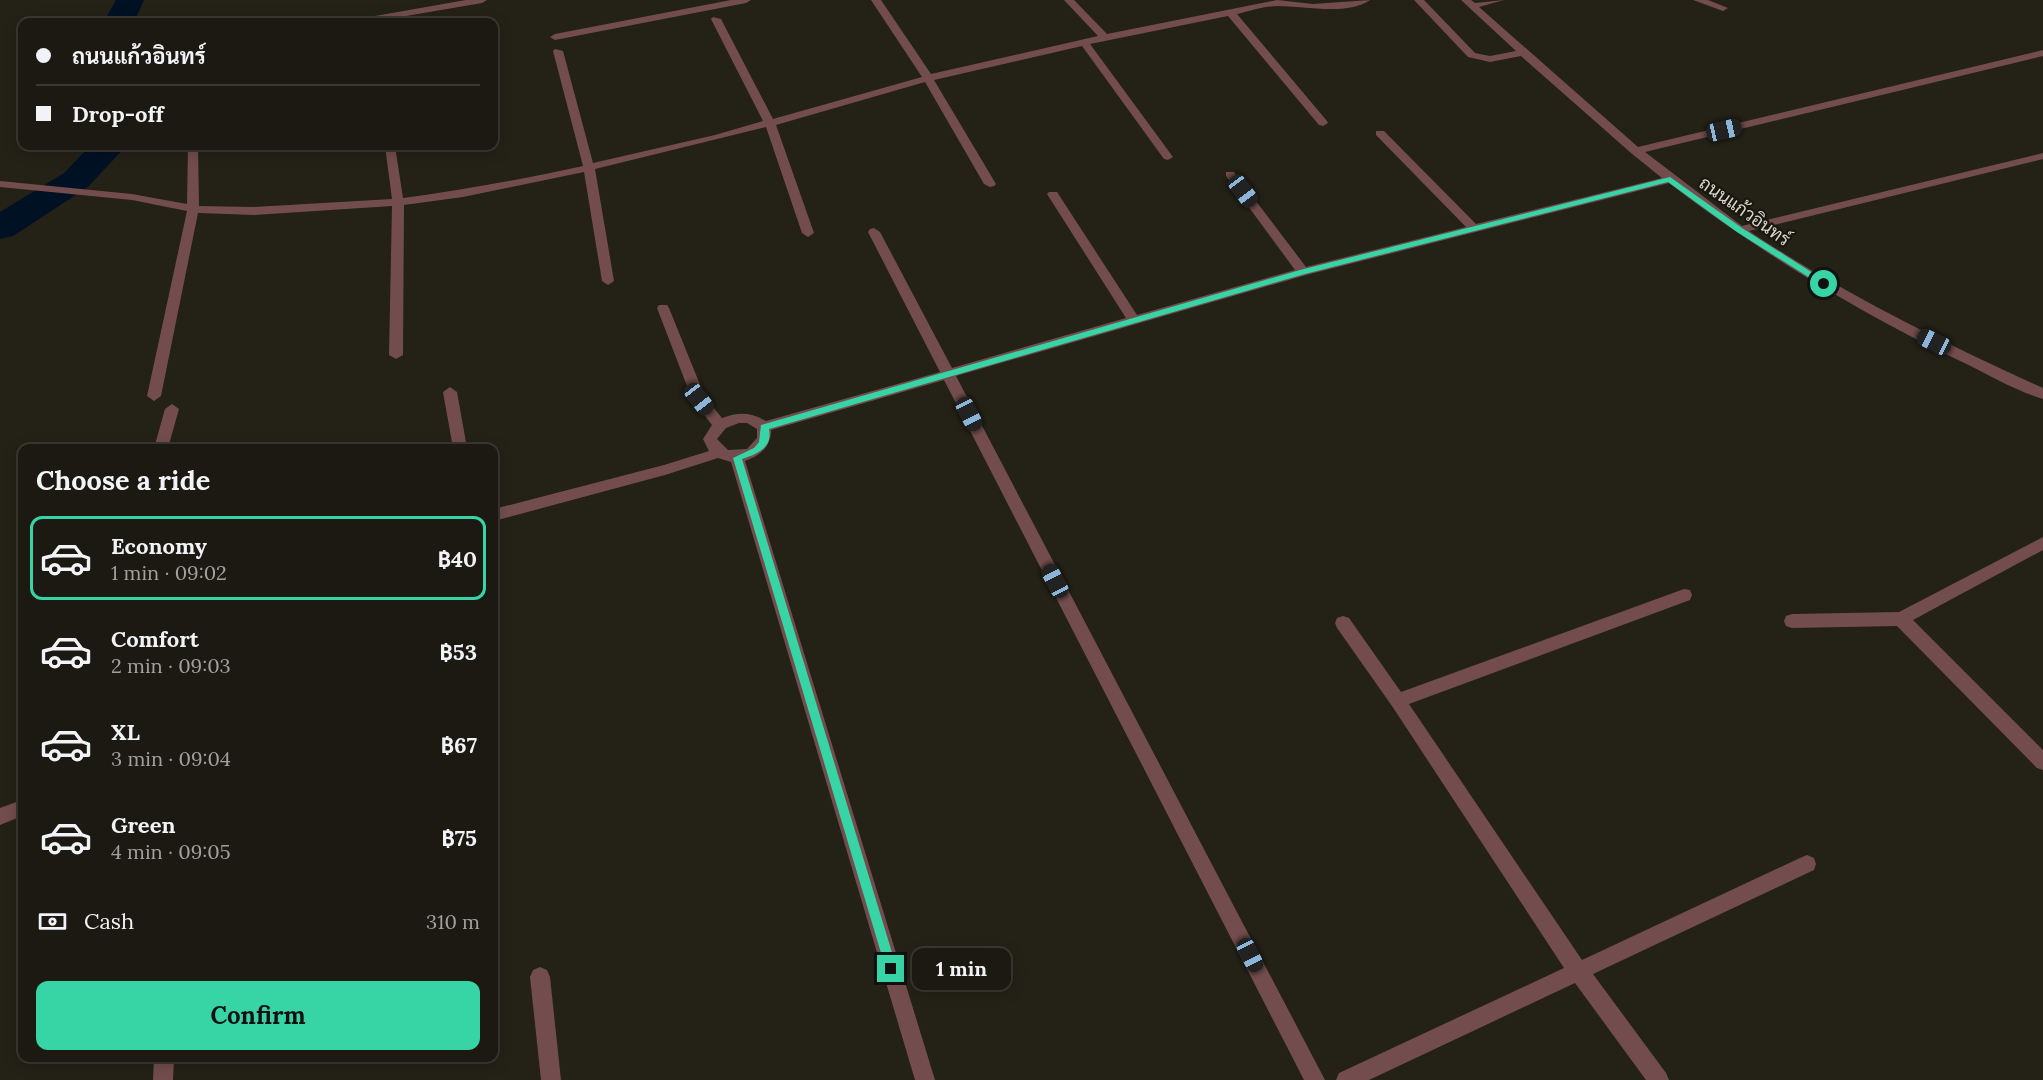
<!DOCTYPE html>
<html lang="en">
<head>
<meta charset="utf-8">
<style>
  :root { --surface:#1b1911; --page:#28261f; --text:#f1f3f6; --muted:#a0a09f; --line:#393831; --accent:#37d4a6 }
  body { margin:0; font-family:Lora,Sarabun,serif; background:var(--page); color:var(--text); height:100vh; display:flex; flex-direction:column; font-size:22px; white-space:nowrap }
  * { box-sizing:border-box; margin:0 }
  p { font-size:20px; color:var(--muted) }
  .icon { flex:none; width:33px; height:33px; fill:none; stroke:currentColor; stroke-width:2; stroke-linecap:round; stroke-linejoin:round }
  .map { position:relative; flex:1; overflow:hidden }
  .details { position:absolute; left:18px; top:444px; width:480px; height:618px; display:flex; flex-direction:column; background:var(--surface); border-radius:12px; box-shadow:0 3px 15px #0003,0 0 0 2px var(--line) }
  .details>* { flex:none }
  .top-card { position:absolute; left:18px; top:18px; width:480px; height:132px; border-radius:12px; box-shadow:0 3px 15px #0003,0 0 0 2px var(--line); display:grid; align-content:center; height:132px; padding:0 18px; background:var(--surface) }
  .end { position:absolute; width:27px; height:27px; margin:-14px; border:8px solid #37d4a6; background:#111; box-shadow:0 0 0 3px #111 }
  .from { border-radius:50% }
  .bubble { position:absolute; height:42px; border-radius:12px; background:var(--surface); box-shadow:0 3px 15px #0003,0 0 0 2px var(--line); font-size:20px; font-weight:700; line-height:42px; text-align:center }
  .car { position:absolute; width:18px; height:36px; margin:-18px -9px; border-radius:8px; box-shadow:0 0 4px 2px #0007; background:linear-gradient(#222 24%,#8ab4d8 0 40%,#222 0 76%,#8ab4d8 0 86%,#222 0) }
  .top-card b { display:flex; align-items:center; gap:21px; height:57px; font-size:22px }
  .top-card b+b { border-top:2px solid var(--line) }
  .top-card i { width:15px; height:15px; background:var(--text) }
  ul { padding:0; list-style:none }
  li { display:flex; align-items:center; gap:18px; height:84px; margin:0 12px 9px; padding:0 6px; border:3px solid transparent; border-radius:12px }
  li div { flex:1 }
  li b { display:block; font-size:22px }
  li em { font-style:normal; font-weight:700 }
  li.selected { border-color:var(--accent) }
  li>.icon { width:54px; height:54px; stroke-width:1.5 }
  h2 { padding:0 18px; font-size:27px; line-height:72px }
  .pay { display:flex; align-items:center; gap:15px; height:66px; padding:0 18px; font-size:22px }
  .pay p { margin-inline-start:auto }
  .button { display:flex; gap:12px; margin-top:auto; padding:12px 18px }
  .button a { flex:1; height:69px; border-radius:12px; background:var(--accent); color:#111; font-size:24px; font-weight:700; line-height:69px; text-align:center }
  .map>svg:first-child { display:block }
</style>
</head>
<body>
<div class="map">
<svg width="2043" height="1080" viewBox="0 0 2043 1080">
  <rect width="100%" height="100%" fill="#242117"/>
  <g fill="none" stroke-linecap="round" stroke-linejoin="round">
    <g fill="#011124" fill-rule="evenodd">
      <polygon points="116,0 144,0 134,22 104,22"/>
      <polygon points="90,146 126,146 88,187 13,236 0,239 0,212 64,173"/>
    </g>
    <g fill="#734d4d" fill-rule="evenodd">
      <polygon points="466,0 487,0 482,3 371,22 353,22 358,19"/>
      <polygon points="731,0 751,0 746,3 555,40 550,37 555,34"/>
      <path d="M871,0H881L931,74L1098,36L1064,0H1074L1107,34L1277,0L1313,4L1370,0C1347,16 1304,6 1278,6C1265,6 1250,11 1237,14L1327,121L1328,123L1323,126L1319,125L1228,16L1090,44L1173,157L1168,160L1164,159L1082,46L934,80L996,184L994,186L990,187L984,184L925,82L776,125L814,233L808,237L802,233L766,127L595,169L614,281L608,285L602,281L584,172L463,197L404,205L403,355L396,359L389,355L392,206L254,215L198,213L161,396L154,401L147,396L187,211L132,200L0,187V181L132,194L187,204L188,146H198L199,206L254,207L392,199L385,146H395L403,198C464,190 523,179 583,166L553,51L555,49L563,51L593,163L715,135L763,121L711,19L713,17L721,19L773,119L922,77Z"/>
      <path d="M1414,0H1424L1475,53L1490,56L1516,51L1461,0H1471L1475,3L1504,0L1479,7L1638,147L2043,50V56L1645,152L1742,226L2043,153V159L1749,231C1842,293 1942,342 2043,388V399C2013,390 1984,372 1956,359C1854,309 1759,252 1669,183L1306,275L956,376L1325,1080H1304L944,380L771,430C771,447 760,456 745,461L935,1080H915L731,462L718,458L665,475L494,521V509L664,465L709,451L703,439L712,425L692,399L657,308L659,305H667L669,308L705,397L722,418C739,412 750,412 766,421L940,372L868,232L870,229L874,228L880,232L952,368L1126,318L1047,194L1049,192H1057L1137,315L1295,270L1226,176V172H1234L1306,267L1466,227L1376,135V131H1384L1476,224L1662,178L1631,153L1521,56L1490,62L1468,57ZM739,423H747L757,429V438L747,449L728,450L717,439L726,428Z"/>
      <polygon points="1693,0 1708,0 1728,8 1723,11"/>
      <polygon points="450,387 457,392 467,448 453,448 443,392"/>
      <polygon points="172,404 179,409 168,448 154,448 165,409"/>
      <polygon points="2043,537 2043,550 1913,620 2043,750 2043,770 2037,768 1897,626 1792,628 1786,626 1784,621 1786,616 1792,614 1899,612"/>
      <polygon points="1684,589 1690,590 1692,595 1690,600 1409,704 1582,960 1800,858 1807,855 1814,858 1816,864 1814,870 1593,974 1666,1073 1669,1080 1646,1080 1575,983 1369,1080 1336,1080 1339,1073 1564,968 1392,706 1337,628 1335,623 1337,618 1343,616 1349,618 1401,692"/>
      <polygon points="22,800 22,816 0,825 0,808"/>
      <polygon points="540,967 547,970 550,977 561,1080 541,1080 530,977 533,970"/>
      <polygon points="154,1058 174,1058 173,1080 153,1080"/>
    </g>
  </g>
  <path fill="#37d4a6" d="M1670,177L1742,228L1827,282V285H1821L1737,232L1668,182L1305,274L769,429C773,448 757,454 742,459L897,969L896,973L891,975L887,973L733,458L754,448L759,442L761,425L1300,270Z"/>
  <g text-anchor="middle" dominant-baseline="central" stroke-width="4.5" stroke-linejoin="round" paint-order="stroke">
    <g font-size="18" fill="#d7d5cf" stroke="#1a170e">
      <text transform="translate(1745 211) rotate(35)">ถนนแก้วอินทร์</text>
    </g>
  </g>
</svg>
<i class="end from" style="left:1824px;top:284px"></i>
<i class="end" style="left:891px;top:969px"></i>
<div class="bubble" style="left:912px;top:948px;width:99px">1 min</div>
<i class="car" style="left:1724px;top:130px;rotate:77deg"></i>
<i class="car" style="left:1243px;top:191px;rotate:143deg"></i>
<i class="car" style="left:1934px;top:342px;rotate:296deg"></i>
<i class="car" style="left:699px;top:399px;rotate:142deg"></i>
<i class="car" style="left:969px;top:414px;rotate:153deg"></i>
<i class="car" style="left:1055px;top:581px;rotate:332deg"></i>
<i class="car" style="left:1250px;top:955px;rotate:153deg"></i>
<div class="top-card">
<b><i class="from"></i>ถนนแก้วอินทร์</b>
<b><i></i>Drop-off</b>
</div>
<section class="details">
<h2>Choose a ride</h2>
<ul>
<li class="selected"><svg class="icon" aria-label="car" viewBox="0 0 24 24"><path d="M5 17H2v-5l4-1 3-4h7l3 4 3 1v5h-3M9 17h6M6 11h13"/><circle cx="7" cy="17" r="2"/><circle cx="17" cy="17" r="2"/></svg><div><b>Economy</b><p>1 min · 09:02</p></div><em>฿40</em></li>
<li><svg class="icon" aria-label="car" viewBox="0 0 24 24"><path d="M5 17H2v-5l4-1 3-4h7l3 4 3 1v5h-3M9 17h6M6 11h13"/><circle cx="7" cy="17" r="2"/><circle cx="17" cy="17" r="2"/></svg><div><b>Comfort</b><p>2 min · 09:03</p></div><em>฿53</em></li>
<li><svg class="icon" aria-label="car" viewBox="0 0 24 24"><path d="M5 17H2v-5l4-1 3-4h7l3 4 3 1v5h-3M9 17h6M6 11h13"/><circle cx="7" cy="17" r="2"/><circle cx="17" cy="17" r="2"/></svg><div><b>XL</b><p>3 min · 09:04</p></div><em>฿67</em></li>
<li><svg class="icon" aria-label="car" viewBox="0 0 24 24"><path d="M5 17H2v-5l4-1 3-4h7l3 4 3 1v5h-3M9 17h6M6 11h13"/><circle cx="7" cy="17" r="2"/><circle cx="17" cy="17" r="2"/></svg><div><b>Green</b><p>4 min · 09:05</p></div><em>฿75</em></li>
</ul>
<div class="pay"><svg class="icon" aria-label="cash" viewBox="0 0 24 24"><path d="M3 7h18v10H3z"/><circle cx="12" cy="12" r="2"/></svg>Cash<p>310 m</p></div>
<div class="button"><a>Confirm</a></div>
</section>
</div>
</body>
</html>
